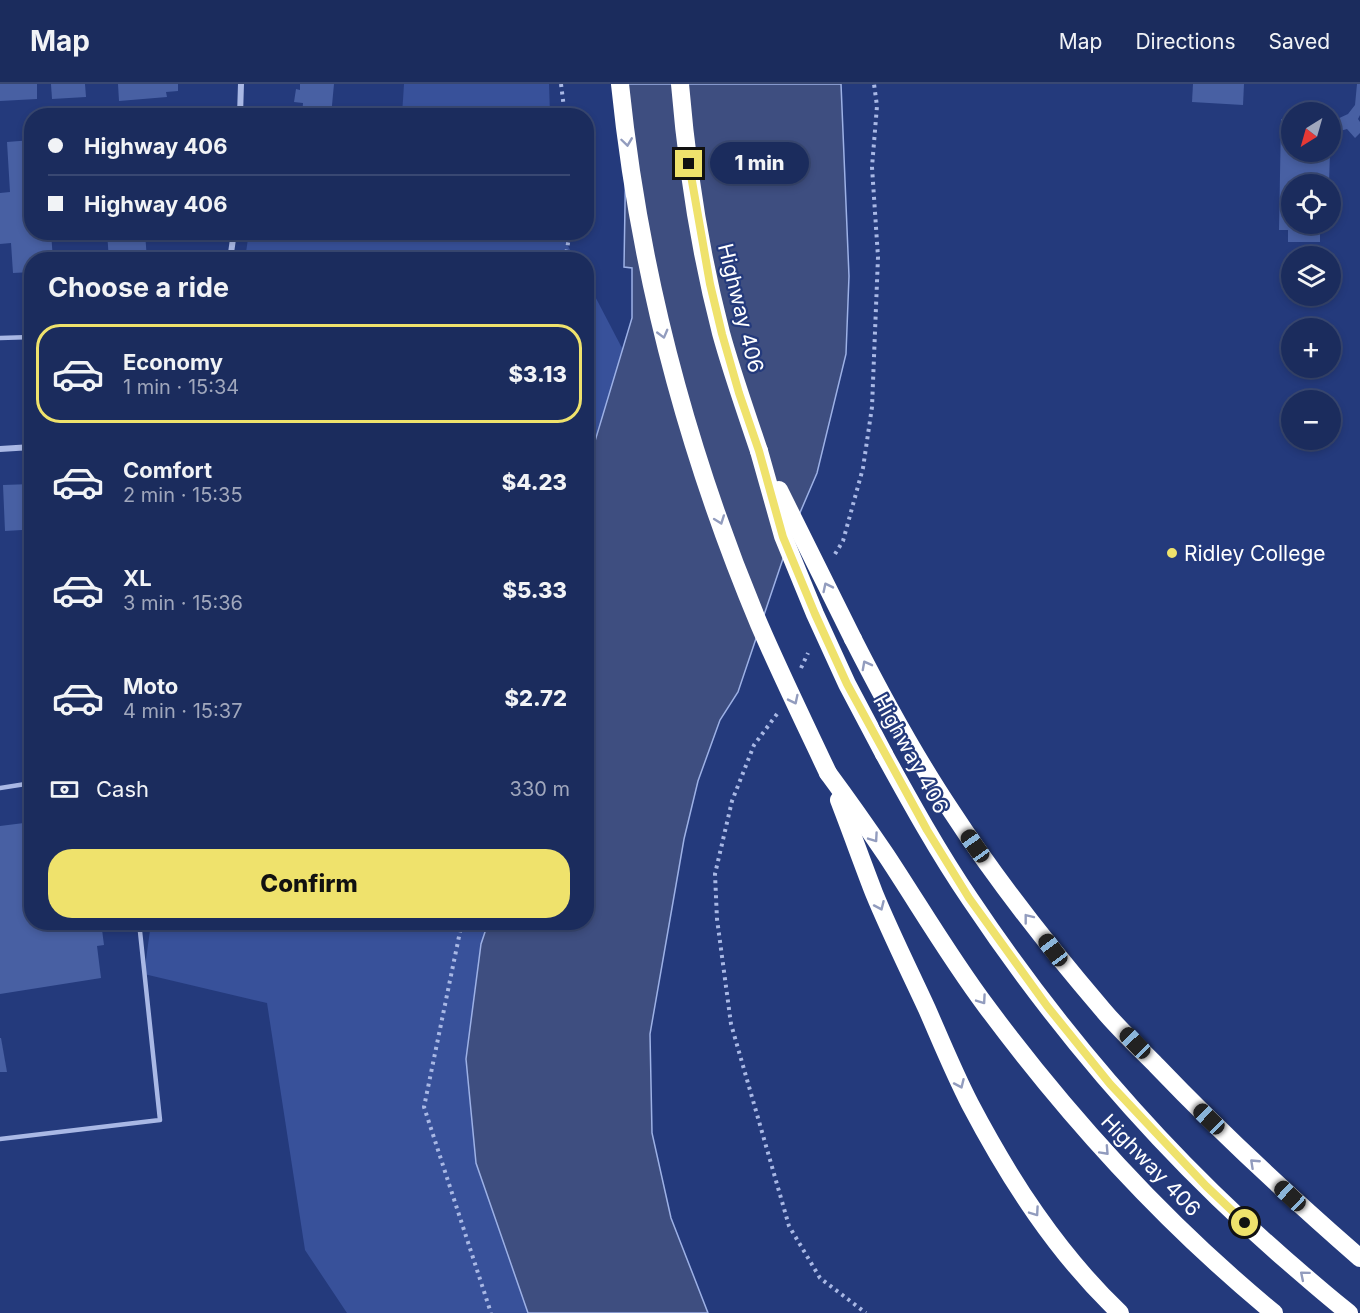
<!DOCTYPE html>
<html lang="en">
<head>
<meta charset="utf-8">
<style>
  :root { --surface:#1b2c5d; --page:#283866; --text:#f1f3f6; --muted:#a0a7bc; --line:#394872; --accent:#efe26c }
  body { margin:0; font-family:Inter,sans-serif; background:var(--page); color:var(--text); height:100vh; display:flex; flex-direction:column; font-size:22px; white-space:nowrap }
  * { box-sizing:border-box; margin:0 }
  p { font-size:20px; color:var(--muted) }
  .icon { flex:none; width:33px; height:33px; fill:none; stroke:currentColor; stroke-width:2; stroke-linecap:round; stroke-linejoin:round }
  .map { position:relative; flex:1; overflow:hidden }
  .side { position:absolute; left:24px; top:168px; width:570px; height:678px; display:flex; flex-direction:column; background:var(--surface); border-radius:24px; box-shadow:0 3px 9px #0003,0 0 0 2px var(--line) }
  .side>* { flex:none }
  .banner { position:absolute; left:24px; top:24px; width:570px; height:132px; border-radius:24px; box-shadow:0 3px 9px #0003,0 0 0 2px var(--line); display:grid; align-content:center; height:132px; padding:0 24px; background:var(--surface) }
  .needle { width:39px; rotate:217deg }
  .tools { position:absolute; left:1281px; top:18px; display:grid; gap:12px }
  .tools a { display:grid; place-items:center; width:60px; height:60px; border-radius:50%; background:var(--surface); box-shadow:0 3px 9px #0003,0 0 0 2px var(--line); font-size:30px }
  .end { position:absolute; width:27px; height:27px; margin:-14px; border:8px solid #efe26c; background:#111; box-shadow:0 0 0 3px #111 }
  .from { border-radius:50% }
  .bubble { position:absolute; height:42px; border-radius:21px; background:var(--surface); box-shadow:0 3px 9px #0003,0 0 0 2px var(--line); font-size:20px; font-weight:800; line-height:42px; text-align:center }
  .car { position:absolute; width:18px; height:36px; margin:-18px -9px; border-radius:8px; box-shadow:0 0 4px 2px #0007; background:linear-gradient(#222 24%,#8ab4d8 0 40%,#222 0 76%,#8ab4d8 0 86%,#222 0) }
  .banner b { display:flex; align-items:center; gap:21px; height:57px; font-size:22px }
  .banner b+b { border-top:2px solid var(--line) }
  .banner i { width:15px; height:15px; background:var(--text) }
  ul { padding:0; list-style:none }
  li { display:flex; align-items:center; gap:18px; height:99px; margin:0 12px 9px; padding:0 12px; border:3px solid transparent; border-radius:24px }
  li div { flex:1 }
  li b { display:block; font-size:22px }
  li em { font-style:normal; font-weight:800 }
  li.on { border-color:var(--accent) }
  li>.icon { width:54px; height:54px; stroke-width:1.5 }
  h2 { padding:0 24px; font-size:27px; line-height:72px }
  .pay { display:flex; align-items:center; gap:15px; height:66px; padding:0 24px; font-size:22px }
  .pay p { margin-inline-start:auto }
  .button { display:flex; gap:12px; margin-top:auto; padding:12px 24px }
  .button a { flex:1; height:69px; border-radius:24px; background:var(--accent); color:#111; font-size:24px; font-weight:800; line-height:69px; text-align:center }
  header { display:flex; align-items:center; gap:36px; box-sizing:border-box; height:84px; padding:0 30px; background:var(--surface); border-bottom:2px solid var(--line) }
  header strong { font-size:28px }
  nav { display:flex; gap:33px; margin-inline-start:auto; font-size:21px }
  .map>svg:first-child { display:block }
</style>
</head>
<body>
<header>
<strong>Map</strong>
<nav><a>Map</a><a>Directions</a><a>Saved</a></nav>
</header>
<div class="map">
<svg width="1360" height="1229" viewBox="0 0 1360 1229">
  <rect width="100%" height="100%" fill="#243a7c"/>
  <g fill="#38519a">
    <polygon points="404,0 549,0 550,31 402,31"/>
    <polygon points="249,148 561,149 575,175 245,175"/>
    <polygon points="587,197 623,266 587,387"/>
    <polygon points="151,839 488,839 481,860 466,975 476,1079 528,1229 347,1229 305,1166 267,919 144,890"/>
  </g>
  <polygon fill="#3e4e80" stroke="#9db1e6" stroke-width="1.5" points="627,0 841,0 849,192 846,270 817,389 793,445 738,608 720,636 698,697 684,755 650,950 652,1049 671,1134 708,1229 528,1229 476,1079 466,975 481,860 488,839 586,838 586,387 632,234 632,184 624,183"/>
  <g fill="#4860a3">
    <polygon points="0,0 37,0 37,15 0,17"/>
    <polygon points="51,0 85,0 86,13 52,15"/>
    <polygon points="118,0 178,0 178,7 166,8 167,13 119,17"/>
    <polygon points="300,0 334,0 331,32 302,32 303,19 294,18 296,5 300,6"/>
    <polygon points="1193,0 1244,0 1243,21 1192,18"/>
    <polygon points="1357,0 1360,0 1360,31 1358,35 1360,38 1360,49 1355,54 1347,45 1330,50 1330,36 1335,36 1348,30 1355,21"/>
    <polygon points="1281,35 1292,35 1292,68 1330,68 1329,100 1292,100 1292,140 1328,140 1328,147 1320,147 1320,158 1288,158 1288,146 1279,146"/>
    <polygon points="32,56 32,148 51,148 53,176 32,176 32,188 13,189 11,159 0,160 0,109 10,108 7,58"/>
    <polygon points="107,148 145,148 147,176 109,176"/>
    <polygon points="32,400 32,466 23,466 22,446 5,447 3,401"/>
    <polygon points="32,738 32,838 101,838 104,861 97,862 101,894 0,910 0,742"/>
    <polygon points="0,954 1,954 7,988 0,988"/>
  </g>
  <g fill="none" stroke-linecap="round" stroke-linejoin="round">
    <g stroke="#a9b8e5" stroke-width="4" stroke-dasharray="3 4.5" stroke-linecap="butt">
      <polyline points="561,0 565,32"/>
      <polyline points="565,176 570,148"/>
      <polyline points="835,470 843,457 863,384 872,323 878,173 872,83 877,22 874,0"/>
      <polyline points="801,584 808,569"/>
      <polyline points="777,630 754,661 732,717 715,790 717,835 731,940 789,1142 820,1194 866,1229"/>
      <polyline points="462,838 424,1023 491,1229"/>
    </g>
    <g stroke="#a9b8e5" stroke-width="4.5">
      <polyline points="0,254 32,253"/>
      <polyline points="0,704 32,699"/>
      <polyline points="0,1055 160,1036 139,838"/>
    </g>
    <g stroke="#a9b8e5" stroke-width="6">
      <polyline points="240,32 241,0"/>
      <polyline points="230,176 234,148"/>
      <polyline points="0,365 32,363"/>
    </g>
    <g stroke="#fff" stroke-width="18">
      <path d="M680,0C687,84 700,168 721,249C732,289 746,328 759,367"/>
      <path d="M853,555C883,614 915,673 952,728C997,797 1049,863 1103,926C1119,945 1138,963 1156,981C1221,1049 1289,1112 1360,1174"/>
      <path d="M884,670C911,719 938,768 970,815C1059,948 1165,1071 1286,1176C1307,1194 1327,1212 1349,1229"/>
      <path d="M828,689C848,716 867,743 886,771C919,821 950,874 986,922C1070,1035 1166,1140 1274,1229"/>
      <path d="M839,716C851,747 862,778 874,809C890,848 909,886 927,925C941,957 954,989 970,1020C1010,1096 1057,1169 1120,1229"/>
    </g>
    <g stroke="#fff" stroke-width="18">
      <path d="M620,0C639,186 687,368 759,540C781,591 805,640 828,689"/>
      <polyline points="759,367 783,452 815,530 847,600 884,670"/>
      <polyline points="779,406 853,555"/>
    </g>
  </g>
  <defs><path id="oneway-chevron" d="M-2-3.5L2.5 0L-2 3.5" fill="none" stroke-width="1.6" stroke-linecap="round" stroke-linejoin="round" transform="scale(1.5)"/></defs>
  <g stroke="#929cbe">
    <use href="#oneway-chevron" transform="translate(627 58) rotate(82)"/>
    <use href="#oneway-chevron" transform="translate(663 250) rotate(75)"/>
    <use href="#oneway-chevron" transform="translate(720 436) rotate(70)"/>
    <use href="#oneway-chevron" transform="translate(827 503) rotate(-116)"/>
    <use href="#oneway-chevron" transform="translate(866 581) rotate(-118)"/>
    <use href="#oneway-chevron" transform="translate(794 616) rotate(64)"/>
    <use href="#oneway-chevron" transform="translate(874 754) rotate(55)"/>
    <use href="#oneway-chevron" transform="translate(880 822) rotate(66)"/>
    <use href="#oneway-chevron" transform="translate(1028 834) rotate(-128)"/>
    <use href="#oneway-chevron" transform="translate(982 916) rotate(55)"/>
    <use href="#oneway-chevron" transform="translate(960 1000) rotate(66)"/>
    <use href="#oneway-chevron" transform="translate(1105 1067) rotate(47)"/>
    <use href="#oneway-chevron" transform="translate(1254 1079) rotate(-137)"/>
    <use href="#oneway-chevron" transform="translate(1035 1128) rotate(55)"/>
    <use href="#oneway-chevron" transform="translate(1304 1191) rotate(-140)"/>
  </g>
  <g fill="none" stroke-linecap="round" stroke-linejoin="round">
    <polyline stroke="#efe26c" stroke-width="8" points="689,80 710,200 722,250 739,309 759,367 783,453 815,530 847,600 927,746 969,814 1047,922 1110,1000 1206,1102 1245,1139"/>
  </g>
  <circle fill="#efe26c" stroke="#243a7c" stroke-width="2" cx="1172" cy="469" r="6"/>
  <g text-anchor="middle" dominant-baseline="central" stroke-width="4.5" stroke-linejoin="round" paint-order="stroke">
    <g font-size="21" fill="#fff" stroke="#243a7c">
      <text transform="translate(741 224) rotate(76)">Highway 406</text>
      <text transform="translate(911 670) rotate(61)">Highway 406</text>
      <text transform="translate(1151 1081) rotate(46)">Highway 406</text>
    </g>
    <g font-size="21" fill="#fff" stroke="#243a7c" text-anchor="start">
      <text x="1184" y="469">Ridley College</text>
    </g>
  </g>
</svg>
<div class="tools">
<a><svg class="needle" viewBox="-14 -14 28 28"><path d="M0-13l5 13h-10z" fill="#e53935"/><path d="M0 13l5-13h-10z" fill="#a0a7bc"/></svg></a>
<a><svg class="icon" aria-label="locate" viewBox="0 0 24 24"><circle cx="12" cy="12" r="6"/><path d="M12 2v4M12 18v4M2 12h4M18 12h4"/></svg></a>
<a><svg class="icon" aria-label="layers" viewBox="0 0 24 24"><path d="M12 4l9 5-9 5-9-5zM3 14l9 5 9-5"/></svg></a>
<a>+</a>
<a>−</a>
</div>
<i class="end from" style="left:1245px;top:1139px"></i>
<i class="end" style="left:689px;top:80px"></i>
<div class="bubble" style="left:710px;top:58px;width:99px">1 min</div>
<i class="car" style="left:975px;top:762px;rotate:325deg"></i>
<i class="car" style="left:1053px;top:866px;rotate:323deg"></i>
<i class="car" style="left:1135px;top:959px;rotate:316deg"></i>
<i class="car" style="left:1209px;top:1035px;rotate:314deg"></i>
<i class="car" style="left:1290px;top:1112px;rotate:313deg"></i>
<div class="banner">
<b><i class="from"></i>Highway 406</b>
<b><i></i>Highway 406</b>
</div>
<section class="side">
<h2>Choose a ride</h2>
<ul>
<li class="on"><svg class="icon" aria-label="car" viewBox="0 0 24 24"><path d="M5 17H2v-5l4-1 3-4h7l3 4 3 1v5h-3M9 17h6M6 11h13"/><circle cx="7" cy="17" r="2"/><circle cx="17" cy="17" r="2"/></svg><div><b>Economy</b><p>1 min · 15:34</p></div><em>$3.13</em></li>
<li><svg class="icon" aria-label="car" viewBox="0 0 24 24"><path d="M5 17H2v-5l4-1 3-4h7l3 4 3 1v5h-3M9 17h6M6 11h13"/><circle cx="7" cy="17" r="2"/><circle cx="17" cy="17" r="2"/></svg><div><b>Comfort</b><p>2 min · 15:35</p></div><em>$4.23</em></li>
<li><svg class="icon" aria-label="car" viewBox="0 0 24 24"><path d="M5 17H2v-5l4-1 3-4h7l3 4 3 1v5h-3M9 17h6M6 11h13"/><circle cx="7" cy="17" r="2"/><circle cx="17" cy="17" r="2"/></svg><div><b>XL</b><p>3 min · 15:36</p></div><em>$5.33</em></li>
<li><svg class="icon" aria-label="car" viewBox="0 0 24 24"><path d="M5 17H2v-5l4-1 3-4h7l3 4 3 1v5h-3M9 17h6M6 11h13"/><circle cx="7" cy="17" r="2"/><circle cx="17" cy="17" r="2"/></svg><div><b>Moto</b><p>4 min · 15:37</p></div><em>$2.72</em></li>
</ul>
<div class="pay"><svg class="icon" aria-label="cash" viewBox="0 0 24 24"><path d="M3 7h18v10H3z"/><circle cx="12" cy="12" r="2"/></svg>Cash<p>330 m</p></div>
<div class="button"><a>Confirm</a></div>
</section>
</div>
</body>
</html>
